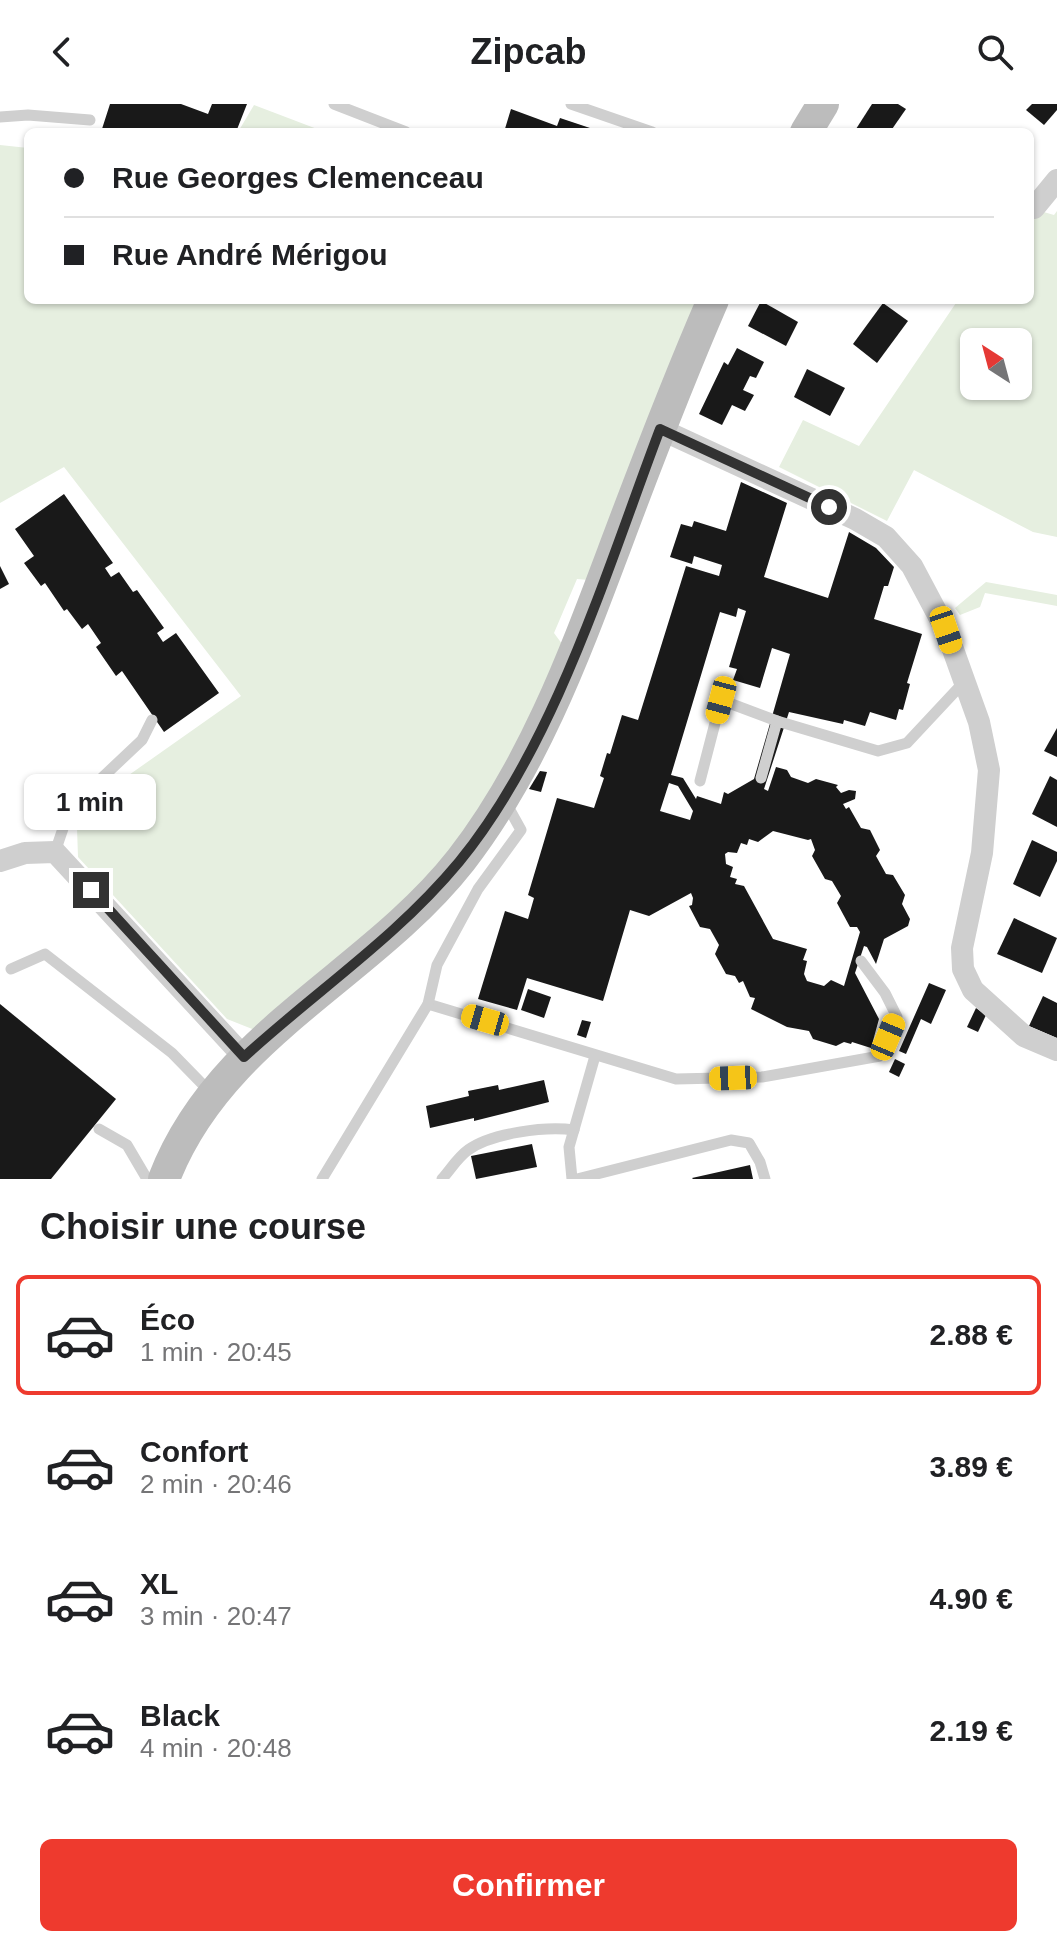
<!DOCTYPE html>
<html lang="fr">
<head>
<meta charset="utf-8">
<style>
  :root { --surface:#fff; --page:#f6f6f6; --text:#202124; --muted:#757577; --line:#e0e0e0; --accent:#ee3a2e }
  body { margin:0; font-family:Arial,sans-serif; background:var(--page); color:var(--text); height:100vh; display:flex; flex-direction:column; font-size:30px; white-space:nowrap }
  * { box-sizing:border-box; margin:0 }
  p { font-size:26px; color:var(--muted) }
  .icon { flex:none; width:44px; height:44px; fill:none; stroke:currentColor; stroke-width:2; stroke-linecap:round; stroke-linejoin:round }
  .map { position:relative; height:1075px; overflow:hidden }
  .details { display:flex; flex-direction:column; background:var(--surface); flex:1 }
  .details>* { flex:none }
  .guide { position:absolute; left:24px; top:24px; width:1010px; height:176px; border-radius:12px; box-shadow:0 2px 6px #0004; display:grid; align-content:center; height:176px; padding:0 40px; background:var(--surface) }
  .needle { width:52px; rotate:324deg }
  .buttons { position:absolute; left:960px; top:224px; display:grid; gap:16px }
  .buttons a { display:grid; place-items:center; width:72px; height:72px; border-radius:12px; background:var(--surface); box-shadow:0 2px 6px #0004; font-size:40px }
  .end { position:absolute; width:36px; height:36px; margin:-18px; border:10px solid #323232; background:#fff; box-shadow:0 0 0 4px #fff }
  .from { border-radius:50% }
  .bubble { position:absolute; height:56px; border-radius:12px; background:var(--surface); box-shadow:0 2px 6px #0004; font-size:26px; font-weight:600; line-height:56px; text-align:center }
  .car { position:absolute; width:24px; height:48px; margin:-24px -12px; border-radius:10px; box-shadow:0 0 6px 2px #0007; background:linear-gradient(#f5c518 24%,#345 0 40%,#f5c518 0 76%,#345 0 86%,#f5c518 0) }
  .guide b { display:flex; align-items:center; gap:28px; height:76px; font-size:30px }
  .guide b+b { border-top:2px solid var(--line) }
  .guide i { width:20px; height:20px; background:var(--text) }
  ul { padding:0; list-style:none }
  li { display:flex; align-items:center; gap:24px; height:120px; margin:0 16px 12px; padding:0 24px; border:4px solid transparent; border-radius:12px }
  li div { flex:1 }
  li b { display:block; font-size:30px }
  li em { font-style:normal; font-weight:600 }
  li.on { border-color:var(--accent) }
  li>.icon { width:72px; height:72px; stroke-width:1.5 }
  h2 { padding:0 40px; font-size:36px; line-height:96px }
  .primary-button { display:flex; gap:16px; margin-top:auto; padding:16px 40px }
  .primary-button a { flex:1; height:92px; border-radius:12px; background:var(--accent); color:#fff; font-size:32px; font-weight:600; line-height:92px; text-align:center }
  header { display:flex; justify-content:space-between; align-items:center; height:104px; padding:0 40px; background:var(--surface); font-size:36px; font-weight:600 }
  .map>svg:first-child { display:block }
</style>
</head>
<body>
<header><svg class="icon" aria-label="back" viewBox="0 0 24 24"><path d="M15 5l-7 7 7 7"/></svg>Zipcab<svg class="icon" aria-label="search" viewBox="0 0 24 24"><circle cx="10" cy="10" r="6"/><path d="M15 15l6 6"/></svg></header>
<div class="map">
<svg width="1057" height="1075" viewBox="0 0 1057 1075">
  <rect width="100%" height="100%" fill="#fff"/>
  <g fill="#e6efe0" fill-rule="evenodd">
    <polygon points="254,1 325,28 238,28"/>
    <polygon points="0,41 28,44 28,196 699,196 589,476 577,475 554,529 565,544 545,594 457,742 423,783 257,927 227,915 78,753 77,724 92,697 241,592 64,363 0,399"/>
    <path d="M1030,104L1054,111L1057,107V433L1033,428L914,366L887,417L779,363L803,316L859,342L958,196H1030ZM974,238H1018V282H974Z"/>
    <polygon points="986,478 1057,491 1057,502 985,489 980,503 960,511 955,504"/>
  </g>
  <g fill="#191919" fill-rule="evenodd">
    <polygon points="110,0 181,0 208,10 212,0 247,0 236,28 101,28"/>
    <polygon points="872,0 898,0 906,5 890,28 860,28 856,25"/>
    <polygon points="1032,0 1057,0 1057,6 1044,21 1026,6"/>
    <polygon points="511,5 557,22 560,14 602,28 504,28"/>
    <polygon points="761,197 798,218 786,242 748,222"/>
    <polygon points="883,199 908,217 877,259 853,240"/>
    <polygon points="737,244 764,258 756,274 750,272 743,286 754,291 745,307 732,301 722,321 699,310 724,258 728,261"/>
    <polygon points="807,265 845,284 830,312 794,293"/>
    <path d="M741,378L787,399L764,473L828,494L849,428L876,444L894,463L888,482H884L874,515L922,530L907,579L910,580L903,606L899,605L896,616L870,608L865,622L844,616L843,620L789,608L764,685L768,687L776,663L787,666L791,673L808,679L816,675L838,681L836,683L841,689L849,686L856,687L855,695L843,700L846,705L849,703L861,724L870,726L880,746L876,752L886,770L893,771L905,791L902,800L910,815L908,822L884,835L876,860L867,843L864,842L855,869L879,915L871,944L852,938L851,940L844,938L836,942L813,935L809,927L787,923L751,905L755,894L750,893L743,877L739,879L735,872L726,870L715,850L719,841L710,825L700,823L689,802L692,801L693,794L691,789L649,812L630,806L603,897L527,874L517,906L478,895L505,807L528,815L534,794L528,791L557,694L594,704L604,674L600,672L607,649L610,650L622,611L638,616L686,462L719,472L722,461L694,452L692,460L670,453L681,420L692,423L694,417L726,427ZM738,504L746,507L729,563L737,565L733,576L760,584L772,544L790,550L754,675L728,690L724,688L721,700L697,692L696,695L683,674L671,671L720,508L736,513ZM669,679L678,682L693,707L690,716L660,707ZM773,727L808,736L811,735L815,746L812,752L825,775L832,777L841,792L837,799L850,823H857L860,828L844,882L831,876L824,882L807,877L804,870L807,857L803,856L807,845L773,835L744,782L735,780L737,775L730,773L733,763L726,760L725,750L728,748L737,749L741,739L747,741L749,735L758,738Z"/>
    <polygon points="64,390 113,459 105,464 111,473 119,468 133,488 137,486 164,524 157,529 163,538 176,529 219,589 164,628 122,567 116,572 96,543 101,539 88,520 82,525 67,505 64,507 45,479 41,482 24,459 34,452 15,425"/>
    <polygon points="0,462 9,480 0,485"/>
    <polygon points="1057,624 1057,653 1044,647"/>
    <polygon points="540,667 547,668 541,688 529,685"/>
    <polygon points="1050,672 1057,676 1057,723 1032,710"/>
    <polygon points="44,683 53,697 46,702 37,688"/>
    <polygon points="1032,736 1057,748 1057,757 1040,793 1013,780"/>
    <polygon points="1014,814 1057,834 1042,869 997,850"/>
    <polygon points="929,879 946,886 931,920 921,915 906,950 899,947"/>
    <polygon points="528,885 551,893 544,914 521,906"/>
    <polygon points="1043,892 1057,899 1057,934 1029,922"/>
    <polygon points="0,900 116,995 51,1075 0,1075"/>
    <polygon points="976,904 986,911 978,928 967,923"/>
    <polygon points="582,916 591,918 586,934 577,931"/>
    <polygon points="895,955 905,960 899,973 889,968"/>
    <polygon points="544,976 549,998 474,1017 474,1014 430,1024 426,1002 469,992 468,987 498,981 499,986"/>
    <polygon points="532,1040 537,1063 476,1075 471,1052"/>
    <polygon points="750,1061 753,1075 693,1075 692,1074"/>
  </g>
  <g fill="none" stroke-linecap="round" stroke-linejoin="round">
    <g stroke="#cfcfcf" stroke-width="11">
      <polyline points="334,0 406,28"/>
      <polyline points="571,0 652,28"/>
      <polyline points="0,13 28,11 90,16"/>
      <polyline points="761,674 777,617 878,647 907,639 964,578"/>
      <polyline points="700,677 721,596 777,617"/>
      <polyline points="55,748 70,704 142,636 152,616"/>
      <polyline points="11,865 45,850 172,949 211,989"/>
      <polyline points="428,900 676,975 762,973 880,952 897,913 885,889 861,857"/>
      <polyline points="99,1025 127,1041 147,1075"/>
      <polyline points="322,1075 428,900 437,861 478,785 521,726 506,699"/>
      <path d="M442,1075C450,1066 458,1053 468,1046C491,1029 546,1022 574,1026"/>
      <polyline points="572,1075 569,1043 595,952"/>
      <polyline points="577,1075 731,1036 749,1039 760,1058 765,1075"/>
    </g>
    <g stroke="#cfcfcf" stroke-width="22">
      <polyline points="1034,104 1057,76"/>
      <polyline points="660,325 855,415 886,433 912,462 946,526 979,618 989,666 982,749 962,844 963,865 973,886 1024,932 1057,946"/>
      <polyline points="0,757 25,749 55,748 244,953"/>
    </g>
    <g stroke="#bcbcbc" stroke-width="32">
      <polyline points="806,28 823,0"/>
      <path d="M164,1075C219,931 370,872 461,756C533,663 574,552 615,443C646,360 678,277 713,196"/>
    </g>
  </g>
  <g fill="none" stroke-linecap="round" stroke-linejoin="round">
    <path stroke="#323232" stroke-width="10" d="M91,786L244,953C316,887 396,834 459,758C555,641 607,465 660,325L829,403"/>
  </g>
</svg>
<div class="buttons">
<a><svg class="needle" viewBox="-14 -14 28 28"><path d="M0-13l5 13h-10z" fill="#e53935"/><path d="M0 13l5-13h-10z" fill="#757577"/></svg></a>
</div>
<i class="end from" style="left:829px;top:403px"></i>
<i class="end" style="left:91px;top:786px"></i>
<div class="bubble" style="left:24px;top:670px;width:132px">1 min</div>
<i class="car" style="left:946px;top:526px;rotate:161deg"></i>
<i class="car" style="left:721px;top:596px;rotate:195deg"></i>
<i class="car" style="left:485px;top:916px;rotate:286deg"></i>
<i class="car" style="left:888px;top:933px;rotate:23deg"></i>
<i class="car" style="left:733px;top:974px;rotate:268deg"></i>
<div class="guide">
<b><i class="from"></i>Rue Georges Clemenceau</b>
<b><i></i>Rue André Mérigou</b>
</div>
</div>
<section class="details">
<h2>Choisir une course</h2>
<ul>
<li class="on"><svg class="icon" aria-label="car" viewBox="0 0 24 24"><path d="M5 17H2v-5l4-1 3-4h7l3 4 3 1v5h-3M9 17h6M6 11h13"/><circle cx="7" cy="17" r="2"/><circle cx="17" cy="17" r="2"/></svg><div><b>Éco</b><p>1 min · 20:45</p></div><em>2.88 €</em></li>
<li><svg class="icon" aria-label="car" viewBox="0 0 24 24"><path d="M5 17H2v-5l4-1 3-4h7l3 4 3 1v5h-3M9 17h6M6 11h13"/><circle cx="7" cy="17" r="2"/><circle cx="17" cy="17" r="2"/></svg><div><b>Confort</b><p>2 min · 20:46</p></div><em>3.89 €</em></li>
<li><svg class="icon" aria-label="car" viewBox="0 0 24 24"><path d="M5 17H2v-5l4-1 3-4h7l3 4 3 1v5h-3M9 17h6M6 11h13"/><circle cx="7" cy="17" r="2"/><circle cx="17" cy="17" r="2"/></svg><div><b>XL</b><p>3 min · 20:47</p></div><em>4.90 €</em></li>
<li><svg class="icon" aria-label="car" viewBox="0 0 24 24"><path d="M5 17H2v-5l4-1 3-4h7l3 4 3 1v5h-3M9 17h6M6 11h13"/><circle cx="7" cy="17" r="2"/><circle cx="17" cy="17" r="2"/></svg><div><b>Black</b><p>4 min · 20:48</p></div><em>2.19 €</em></li>
</ul>
<div class="primary-button"><a>Confirmer</a></div>
</section>
</body>
</html>
